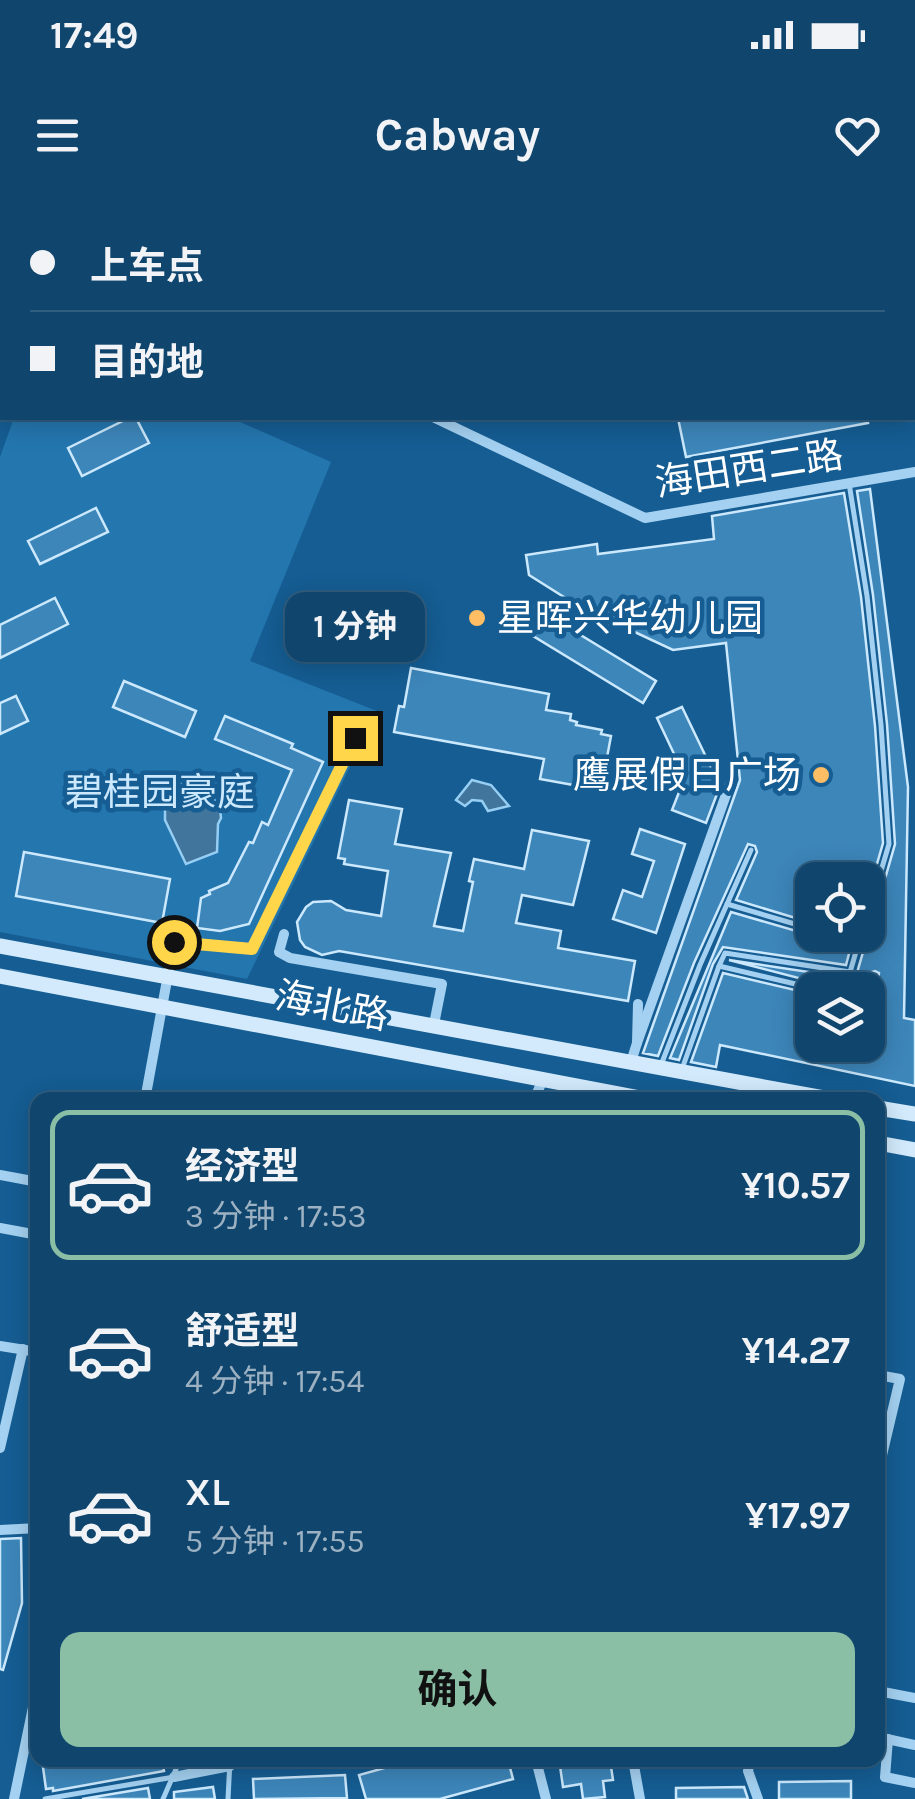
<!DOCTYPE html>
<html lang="zh">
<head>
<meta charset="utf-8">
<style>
  :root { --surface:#10466e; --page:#1e5076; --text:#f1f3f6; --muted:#9cb1c2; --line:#305e81; --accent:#8abfa5 }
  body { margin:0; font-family:Karla,"Noto Sans SC",sans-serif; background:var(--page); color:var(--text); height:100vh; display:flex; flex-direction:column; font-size:38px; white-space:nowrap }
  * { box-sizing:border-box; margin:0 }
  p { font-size:32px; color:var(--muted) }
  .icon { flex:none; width:55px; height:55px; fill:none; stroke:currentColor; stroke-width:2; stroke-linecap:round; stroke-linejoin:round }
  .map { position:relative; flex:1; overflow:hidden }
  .panel { position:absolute; left:30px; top:892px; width:855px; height:675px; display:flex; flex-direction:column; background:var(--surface); border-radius:20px; box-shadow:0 5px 25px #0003,0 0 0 2px var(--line) }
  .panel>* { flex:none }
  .banner { position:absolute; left:0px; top:0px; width:915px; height:220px; box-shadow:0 5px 25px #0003,0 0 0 2px var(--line); display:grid; align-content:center; height:220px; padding:0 30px; background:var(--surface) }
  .controls { position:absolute; left:795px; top:662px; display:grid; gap:20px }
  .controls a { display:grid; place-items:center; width:90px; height:90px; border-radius:20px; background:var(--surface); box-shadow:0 5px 25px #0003,0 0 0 2px var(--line); font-size:50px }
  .end { position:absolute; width:45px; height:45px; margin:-22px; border:12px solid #ffd54a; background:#111; box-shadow:0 0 0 5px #111 }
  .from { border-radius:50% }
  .bubble { position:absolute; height:70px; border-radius:20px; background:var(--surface); box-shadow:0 5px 25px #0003,0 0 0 2px var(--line); font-size:32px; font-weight:700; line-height:70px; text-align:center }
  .banner b { display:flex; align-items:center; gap:35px; height:95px; font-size:38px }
  .banner b+b { border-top:2px solid var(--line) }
  .banner i { width:25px; height:25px; background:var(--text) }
  ul { padding:18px 0 0; list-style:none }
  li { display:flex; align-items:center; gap:30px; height:150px; margin:0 20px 15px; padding:0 10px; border:5px solid transparent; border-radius:20px }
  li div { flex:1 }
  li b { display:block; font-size:38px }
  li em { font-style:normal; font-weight:700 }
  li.on { border-color:var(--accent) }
  li>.icon { width:90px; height:90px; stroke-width:1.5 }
  .button { display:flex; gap:20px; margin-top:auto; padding:20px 30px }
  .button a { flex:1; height:115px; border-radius:20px; background:var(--accent); color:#111; font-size:40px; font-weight:700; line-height:115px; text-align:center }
  .status { display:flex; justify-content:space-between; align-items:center; height:70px; padding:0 50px; background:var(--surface); direction:ltr }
  .status svg { height:28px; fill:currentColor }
  header { display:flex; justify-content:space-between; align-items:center; height:130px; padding:0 30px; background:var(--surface); font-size:45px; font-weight:700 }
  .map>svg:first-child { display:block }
</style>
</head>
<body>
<div class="status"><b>17:49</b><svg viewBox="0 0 49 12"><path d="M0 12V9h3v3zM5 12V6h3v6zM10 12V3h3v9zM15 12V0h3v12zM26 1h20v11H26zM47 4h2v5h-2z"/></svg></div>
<header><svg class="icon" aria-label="menu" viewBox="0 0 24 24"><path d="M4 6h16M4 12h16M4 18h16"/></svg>Cabway<svg class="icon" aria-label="heart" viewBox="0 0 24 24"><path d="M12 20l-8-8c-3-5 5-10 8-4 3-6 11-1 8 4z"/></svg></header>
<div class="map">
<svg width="915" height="1599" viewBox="0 0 915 1599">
  <rect width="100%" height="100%" fill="#155d93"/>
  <polygon fill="#2476af" points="14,218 231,218 331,262 250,461 377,511 247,779 0,732 0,257"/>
  <g fill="#41759b" stroke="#96cef4" stroke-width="2.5">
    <polygon points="472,580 491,585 509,606 488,611 482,601 472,600 465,606 456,600"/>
    <polygon points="182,584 205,587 220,608 221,618 218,624 217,652 186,664 165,620 165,595"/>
  </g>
  <g fill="#3d86ba" stroke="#cbe8fc" stroke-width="2.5">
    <polygon points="129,218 136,218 149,243 82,276 68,248"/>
    <polygon points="678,218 867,218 868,223 686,257"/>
    <polygon points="870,289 908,587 904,818 915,820 915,886 720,845 716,867 691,862 723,773 812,794 812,845 868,845 868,806 874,802 879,773 875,771 869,773 864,790 852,790 868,735 868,721 874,717 895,644 887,524 873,395 857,291"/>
    <polygon points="844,293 861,397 875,526 883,643 868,695 868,680 812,680 812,723 736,700 757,652 755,646 748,644 694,763 658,856 643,853 740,580 726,443 673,450 609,420 610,426 529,375 526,355 597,344 598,354 714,339 712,316"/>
    <polygon points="96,308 108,332 40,364 28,341"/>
    <polygon points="55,398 68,424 0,458 0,425"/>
    <polygon points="533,406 656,481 643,503 520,428"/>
    <polygon points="411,468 549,494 546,510 571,514 570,520 577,522 576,525 602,530 601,534 611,536 601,590 540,579 544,559 394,532 399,506 404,507"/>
    <polygon points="124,481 196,511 185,537 113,507"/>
    <polygon points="16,496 28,521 0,534 0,503"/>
    <polygon points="682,507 720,586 706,623 672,610 685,577 657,518"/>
    <polygon points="225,516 293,544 291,548 323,562 249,724 220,731 197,728 201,698 210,694 209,691 228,683 249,642 253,643 262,622 268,625 292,570 215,539"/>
    <polygon points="349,600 402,609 395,644 451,653 434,726 463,731 473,682 469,681 474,659 524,669 532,630 589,641 573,705 522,695 516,723 561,731 558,748 635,761 628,801 339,751 322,755 305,747 300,740 297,722 306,707 313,702 331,701 346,710 381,716 388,671 344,664 345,659 338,658"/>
    <polygon points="640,629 685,644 656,733 613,719 623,690 642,697 654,661 632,654"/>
    <polygon points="24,652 170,679 162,723 16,696"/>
    <polygon points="731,712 810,735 828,735 836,742 842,740 843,735 854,735 846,765 723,747 713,764 679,860 670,858"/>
    <polygon points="729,760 842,777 840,790 827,790 822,784"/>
    <polygon points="21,1338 22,1403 3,1470 0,1469 0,1339"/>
    <polygon points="42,1560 162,1560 164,1571 53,1591 53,1588 46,1589"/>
    <polygon points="413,1560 508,1560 513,1579 440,1599 366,1599 359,1575"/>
    <polygon points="598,1560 610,1560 613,1580 603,1581 605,1597 583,1599 581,1584 563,1587 560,1566"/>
    <polygon points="345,1575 347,1598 254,1599 253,1579"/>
    <polygon points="851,1581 851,1599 779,1599 779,1582"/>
    <polygon points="213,1587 215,1599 174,1599 174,1592"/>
    <polygon points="744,1587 748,1599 676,1599 676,1588"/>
    <polygon points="148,1588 150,1599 82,1599"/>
  </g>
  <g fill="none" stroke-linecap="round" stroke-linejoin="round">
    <g stroke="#a4d1f1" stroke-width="5">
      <polyline points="849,283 867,396 881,525 889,644 868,715"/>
      <polyline points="727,704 812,729"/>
      <polyline points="834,735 837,736"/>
      <polyline points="719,766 725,753 850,772 846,790"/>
      <polyline points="850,772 861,735"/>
      <polyline points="868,800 874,777"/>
      <polyline points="661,865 700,765 751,650"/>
      <polyline points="682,869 719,766 821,790"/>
      <polyline points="45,1599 174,1577"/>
      <polyline points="163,1599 180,1560"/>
      <polyline points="228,1599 230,1560"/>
    </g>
    <g stroke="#a4d1f1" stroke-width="10">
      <polyline points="435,218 645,318 915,272"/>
      <polyline points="284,734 279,752 290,758 442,784 434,824"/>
      <polyline points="637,843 732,578"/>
      <polyline points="631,862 637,843 638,804"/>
      <polyline points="145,900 174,742 252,749 355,538"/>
      <polyline points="534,900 543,879"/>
      <polyline points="0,975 38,982"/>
      <polyline points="0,1028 38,1035"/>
      <polyline points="0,1146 38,1152"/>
      <polyline points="878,1175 900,1179 878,1272"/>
      <polyline points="0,1248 23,1149"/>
      <polyline points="0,1330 38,1328"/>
      <polyline points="878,1491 915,1498"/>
      <polyline points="878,1537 915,1545"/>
      <polyline points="888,1539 885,1577 915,1583"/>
      <polyline points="536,1560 546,1599"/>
      <polyline points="633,1560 640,1599"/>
      <polyline points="750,1560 748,1571 758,1599"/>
      <polyline points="174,1577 230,1566"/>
      <polyline points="14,1599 38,1483"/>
    </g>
    <g stroke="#d2eafc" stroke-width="15">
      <polyline points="46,2 48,0"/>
      <polyline points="0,72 2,68"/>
      <polyline points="0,746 835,900"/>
      <polyline points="0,776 651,900"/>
      <polyline points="878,908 915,914"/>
      <polyline points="878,943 915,950"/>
    </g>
  </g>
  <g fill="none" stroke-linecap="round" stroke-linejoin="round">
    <polyline stroke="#ffd54a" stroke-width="12" points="174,742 252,749 355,538"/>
  </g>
  <g fill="#ffbd64" stroke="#155d93" stroke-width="4">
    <circle cx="477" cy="418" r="10"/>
    <circle cx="821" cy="575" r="10"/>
  </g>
  <g text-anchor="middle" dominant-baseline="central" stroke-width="9" stroke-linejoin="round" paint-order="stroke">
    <g font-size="38" fill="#fff" stroke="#155d93">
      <text transform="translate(749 269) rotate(-9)">海田西二路</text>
      <text transform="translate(332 806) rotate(11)">海北路</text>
    </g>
    <g font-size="38" fill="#fff" stroke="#155d93" text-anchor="start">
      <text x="497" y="418">星晖兴华幼儿园</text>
      <text x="801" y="575" text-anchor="end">鹰展假日广场</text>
    </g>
    <g font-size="38" fill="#cbe8fc" stroke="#155d93">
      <text x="160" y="592">碧桂园豪庭</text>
    </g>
  </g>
</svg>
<div class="controls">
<a><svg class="icon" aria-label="locate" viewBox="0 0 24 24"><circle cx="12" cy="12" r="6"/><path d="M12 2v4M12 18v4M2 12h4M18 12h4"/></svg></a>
<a><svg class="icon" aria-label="layers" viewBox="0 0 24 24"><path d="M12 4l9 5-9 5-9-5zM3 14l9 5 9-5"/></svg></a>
</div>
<i class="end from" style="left:174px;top:742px"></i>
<i class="end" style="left:355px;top:538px"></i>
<div class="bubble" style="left:285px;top:392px;width:140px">1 分钟</div>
<div class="banner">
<b><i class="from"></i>上车点</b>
<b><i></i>目的地</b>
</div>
<section class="panel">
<ul>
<li class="on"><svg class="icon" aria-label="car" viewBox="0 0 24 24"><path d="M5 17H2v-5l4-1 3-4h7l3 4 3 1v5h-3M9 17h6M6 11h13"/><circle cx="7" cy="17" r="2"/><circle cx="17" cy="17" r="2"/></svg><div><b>经济型</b><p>3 分钟 · 17:53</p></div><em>¥10.57</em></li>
<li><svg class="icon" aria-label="car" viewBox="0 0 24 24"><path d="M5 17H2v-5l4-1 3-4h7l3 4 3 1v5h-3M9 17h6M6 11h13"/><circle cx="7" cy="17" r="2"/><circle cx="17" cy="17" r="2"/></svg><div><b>舒适型</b><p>4 分钟 · 17:54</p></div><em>¥14.27</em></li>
<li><svg class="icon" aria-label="car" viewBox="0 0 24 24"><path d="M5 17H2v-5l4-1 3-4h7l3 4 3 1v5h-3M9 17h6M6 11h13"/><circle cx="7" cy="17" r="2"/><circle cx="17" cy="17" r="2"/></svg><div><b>XL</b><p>5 分钟 · 17:55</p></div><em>¥17.97</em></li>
</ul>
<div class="button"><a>确认</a></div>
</section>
</div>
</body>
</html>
